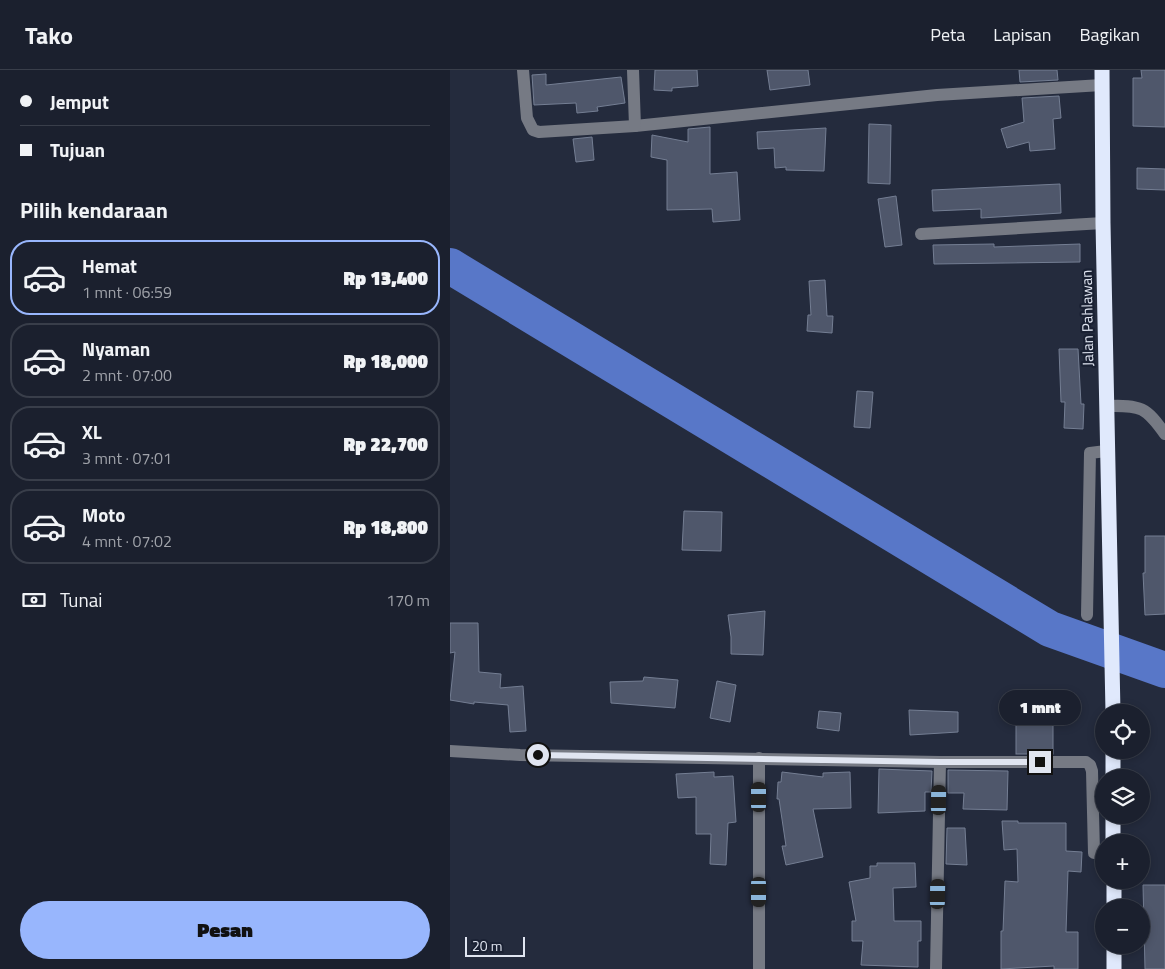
<!DOCTYPE html>
<html lang="id">
<head>
<meta charset="utf-8">
<style>
  :root { --surface:#1b202e; --page:#282d3a; --text:#f1f3f6; --muted:#a0a3aa; --line:#393e4a; --accent:#98b6fd }
  body { margin:0; font-family:"Titillium Web",sans-serif; background:var(--page); color:var(--text); height:100vh; display:flex; flex-direction:column; font-size:19px; white-space:nowrap }
  * { box-sizing:border-box; margin:0 }
  p { font-size:16px; color:var(--muted) }
  .icon { flex:none; width:28px; height:28px; fill:none; stroke:currentColor; stroke-width:2; stroke-linecap:round; stroke-linejoin:round }
  .map { position:relative; flex:1; overflow:hidden }
  .side { display:flex; flex-direction:column; background:var(--surface); width:450px }
  .side>* { flex:none }
  .hud { display:grid; align-content:center; height:110px; padding:0 20px; background:var(--surface) }
  .fabs { position:absolute; left:645px; top:634px; display:grid; gap:10px }
  .fabs a { display:grid; place-items:center; width:55px; height:55px; border-radius:50%; background:var(--surface); box-shadow:0 2px 8px #0003,0 0 0 1px var(--line); font-size:25px }
  .scale { position:absolute; left:15px; bottom:12px; width:60px; box-sizing:border-box; padding-left:5px; border:2px solid #e0e5f1; border-top:0; font-size:14px; line-height:18px; white-space:nowrap; color:#e0e5f1; -webkit-text-stroke:4px #1a2133; paint-order:stroke }
  .end { position:absolute; width:22px; height:22px; margin:-11px; border:6px solid #e0e5f1; background:#111; box-shadow:0 0 0 2px #111 }
  .from { border-radius:50% }
  .bubble { position:absolute; height:35px; border-radius:18px; background:var(--surface); box-shadow:0 2px 8px #0003,0 0 0 1px var(--line); font-size:16px; font-weight:800; line-height:35px; text-align:center }
  .car { position:absolute; width:15px; height:30px; margin:-15px -8px; border-radius:6px; box-shadow:0 0 4px 1px #0007; background:linear-gradient(#222 24%,#8ab4d8 0 40%,#222 0 76%,#8ab4d8 0 86%,#222 0) }
  .hud b { display:flex; align-items:center; gap:18px; height:48px; font-size:19px }
  .hud b+b { border-top:1px solid var(--line) }
  .hud i { width:12px; height:12px; background:var(--text) }
  ul { padding:0; list-style:none }
  li { display:flex; align-items:center; gap:15px; height:75px; margin:0 10px 8px; padding:0 10px; border:2px solid var(--line); border-radius:20px }
  li div { flex:1 }
  li b { display:block; font-size:19px }
  li em { font-style:normal; font-weight:800 }
  li.on { border-color:var(--accent) }
  li>.icon { width:45px; height:45px; stroke-width:1.5 }
  h2 { padding:0 20px; font-size:22px; line-height:60px }
  .pay { display:flex; align-items:center; gap:12px; height:55px; padding:0 20px; font-size:19px }
  .pay p { margin-inline-start:auto }
  .button { display:flex; gap:10px; margin-top:auto; padding:10px 20px }
  .button a { flex:1; height:58px; border-radius:30px; background:var(--accent); color:#111; font-size:20px; font-weight:800; line-height:58px; text-align:center }
  header { display:flex; align-items:center; gap:30px; box-sizing:border-box; height:70px; padding:0 25px; background:var(--surface); border-bottom:1px solid var(--line) }
  header strong { font-size:24px }
  nav { display:flex; gap:28px; margin-inline-start:auto; font-size:18px }
  main { display:flex; flex:1; min-height:0 }
  .map>svg:first-child { display:block }
</style>
</head>
<body>
<header>
<strong>Tako</strong>
<nav><a>Peta</a><a>Lapisan</a><a>Bagikan</a></nav>
</header>
<main>
<section class="side">
<div class="hud">
<b><i class="from"></i>Jemput</b>
<b><i></i>Tujuan</b>
</div>
<h2>Pilih kendaraan</h2>
<ul>
<li class="on"><svg class="icon" aria-label="car" viewBox="0 0 24 24"><path d="M5 17H2v-5l4-1 3-4h7l3 4 3 1v5h-3M9 17h6M6 11h13"/><circle cx="7" cy="17" r="2"/><circle cx="17" cy="17" r="2"/></svg><div><b>Hemat</b><p>1 mnt · 06:59</p></div><em>Rp 13,400</em></li>
<li><svg class="icon" aria-label="car" viewBox="0 0 24 24"><path d="M5 17H2v-5l4-1 3-4h7l3 4 3 1v5h-3M9 17h6M6 11h13"/><circle cx="7" cy="17" r="2"/><circle cx="17" cy="17" r="2"/></svg><div><b>Nyaman</b><p>2 mnt · 07:00</p></div><em>Rp 18,000</em></li>
<li><svg class="icon" aria-label="car" viewBox="0 0 24 24"><path d="M5 17H2v-5l4-1 3-4h7l3 4 3 1v5h-3M9 17h6M6 11h13"/><circle cx="7" cy="17" r="2"/><circle cx="17" cy="17" r="2"/></svg><div><b>XL</b><p>3 mnt · 07:01</p></div><em>Rp 22,700</em></li>
<li><svg class="icon" aria-label="car" viewBox="0 0 24 24"><path d="M5 17H2v-5l4-1 3-4h7l3 4 3 1v5h-3M9 17h6M6 11h13"/><circle cx="7" cy="17" r="2"/><circle cx="17" cy="17" r="2"/></svg><div><b>Moto</b><p>4 mnt · 07:02</p></div><em>Rp 18,800</em></li>
</ul>
<div class="pay"><svg class="icon" aria-label="cash" viewBox="0 0 24 24"><path d="M3 7h18v10H3z"/><circle cx="12" cy="12" r="2"/></svg>Tunai<p>170 m</p></div>
<div class="button"><a>Pesan</a></div>
</section>
<div class="map">
<svg width="715" height="899" viewBox="0 0 715 899">
  <rect width="100%" height="100%" fill="#242b3d"/>
  <g fill="none" stroke-linecap="round" stroke-linejoin="round">
    <polyline stroke="#5877c8" stroke-width="36" points="0,196 600,559 715,600"/>
  </g>
  <g fill="#4f576b" stroke="#747e93">
    <polygon points="205,0 247,0 248,16 222,18 222,21 204,20"/>
    <polygon points="317,0 358,0 360,15 320,20"/>
    <polygon points="569,0 607,0 608,10 570,12"/>
    <polygon points="691,0 715,0 715,57 683,56 683,8 692,8"/>
    <polygon points="96,4 96,15 171,7 175,33 147,37 148,41 127,43 126,33 84,35 82,5"/>
    <polygon points="609,26 611,48 603,49 605,79 580,81 579,72 557,78 551,59 574,52 572,28"/>
    <polygon points="419,54 441,55 440,114 418,113"/>
    <polygon points="260,57 260,104 287,102 290,150 263,152 262,139 217,140 217,90 201,87 202,65 238,72 238,59"/>
    <polygon points="376,58 374,101 336,100 336,97 325,98 324,78 308,79 307,62"/>
    <polygon points="142,67 144,90 126,92 123,69"/>
    <polygon points="687,98 715,99 715,120 687,119"/>
    <polygon points="610,114 611,143 531,148 531,139 483,141 482,120"/>
    <polygon points="446,126 452,175 435,177 428,129"/>
    <polygon points="544,174 544,177 630,174 630,192 484,194 483,175"/>
    <polygon points="375,210 377,246 383,246 382,263 357,261 358,245 361,245 359,211"/>
    <polygon points="609,279 628,279 631,334 634,334 633,359 614,358 615,332 611,332"/>
    <polygon points="407,321 423,322 420,358 404,357"/>
    <polygon points="234,441 272,442 271,481 232,480"/>
    <polygon points="695,466 715,466 715,544 695,545 693,503 695,503"/>
    <polygon points="315,541 313,585 281,584 281,567 278,545"/>
    <polygon points="0,553 28,553 29,602 51,604 50,618 73,616 76,661 60,662 58,635 24,632 24,634 0,630 5,582 0,583"/>
    <polygon points="194,607 228,610 225,638 161,633 160,612 193,611"/>
    <polygon points="267,611 286,615 280,652 260,648"/>
    <polygon points="459,640 508,642 508,662 460,665"/>
    <polygon points="369,641 391,643 389,661 367,658"/>
    <rect x="566" y="646" width="37" height="38"/>
    <polygon points="429,699 482,701 481,722 475,722 475,741 428,743"/>
    <polygon points="498,700 558,701 557,740 513,739 514,723 498,723"/>
    <polygon points="264,702 264,707 283,706 286,752 278,753 276,795 260,794 261,764 246,764 246,727 228,728 226,704"/>
    <polygon points="332,702 373,707 373,703 400,702 401,738 363,739 373,787 336,795 332,776 336,776 329,729 327,729 328,712 331,712"/>
    <polygon points="552,751 568,751 568,753 616,753 616,781 632,782 631,802 618,801 616,862 628,862 628,899 604,899 604,896 551,899 551,861 553,861 555,811 568,812 567,779 554,780"/>
    <polygon points="497,758 515,758 517,795 496,794"/>
    <polygon points="427,793 465,793 466,817 443,818 444,851 471,851 471,871 468,871 468,897 411,895 413,871 402,871 402,851 406,851 399,812 420,808 420,796 427,796"/>
    <polygon points="693,815 715,815 715,899 695,899"/>
  </g>
  <g fill="none" stroke-linecap="round" stroke-linejoin="round">
    <g stroke="#767a84" stroke-width="12">
      <polyline points="73,0 77,48 83,60 89,62 185,56 487,25 652,15"/>
      <polyline points="183,0 185,56"/>
      <polyline points="471,164 653,153"/>
      <path d="M657,336C691,335 696,337 715,364"/>
      <polyline points="637,545 640,383 656,381"/>
      <polyline points="0,681 70,685 490,692 636,692 640,695 642,701 644,783 654,783"/>
      <polyline points="309,899 309,688"/>
      <polyline points="486,899 490,692"/>
    </g>
    <g stroke="#e0e9fc" stroke-width="15">
      <polyline points="652,0 653,153 663,642"/>
      <polyline points="663,680 663,708"/>
      <polyline points="663,745 663,772"/>
      <polyline points="664,810 664,838"/>
      <polyline points="664,875 664,899"/>
    </g>
  </g>
  <g fill="none" stroke-linecap="round" stroke-linejoin="round">
    <polyline stroke="#e0e5f1" stroke-width="6" points="88,685 490,692 590,692"/>
  </g>
  <g text-anchor="middle" dominant-baseline="central" stroke-width="4.5" stroke-linejoin="round" paint-order="stroke">
    <g font-size="15" fill="#e0e5f1" stroke="#1a2133">
      <text transform="translate(637 248) rotate(-91)">Jalan Pahlawan</text>
    </g>
  </g>
</svg>
<div class="fabs">
<a><svg class="icon" aria-label="locate" viewBox="0 0 24 24"><circle cx="12" cy="12" r="6"/><path d="M12 2v4M12 18v4M2 12h4M18 12h4"/></svg></a>
<a><svg class="icon" aria-label="layers" viewBox="0 0 24 24"><path d="M12 4l9 5-9 5-9-5zM3 14l9 5 9-5"/></svg></a>
<a>+</a>
<a>−</a>
</div>
<div class="scale">20 m</div>
<i class="end from" style="left:88px;top:685px"></i>
<i class="end" style="left:590px;top:692px"></i>
<div class="bubble" style="left:549px;top:620px;width:82px">1 mnt</div>
<i class="car" style="left:309px;top:727px;rotate:0deg"></i>
<i class="car" style="left:489px;top:730px;rotate:1deg"></i>
<i class="car" style="left:309px;top:822px;rotate:180deg"></i>
<i class="car" style="left:488px;top:824px;rotate:1deg"></i>
</div>
</main>
</body>
</html>
